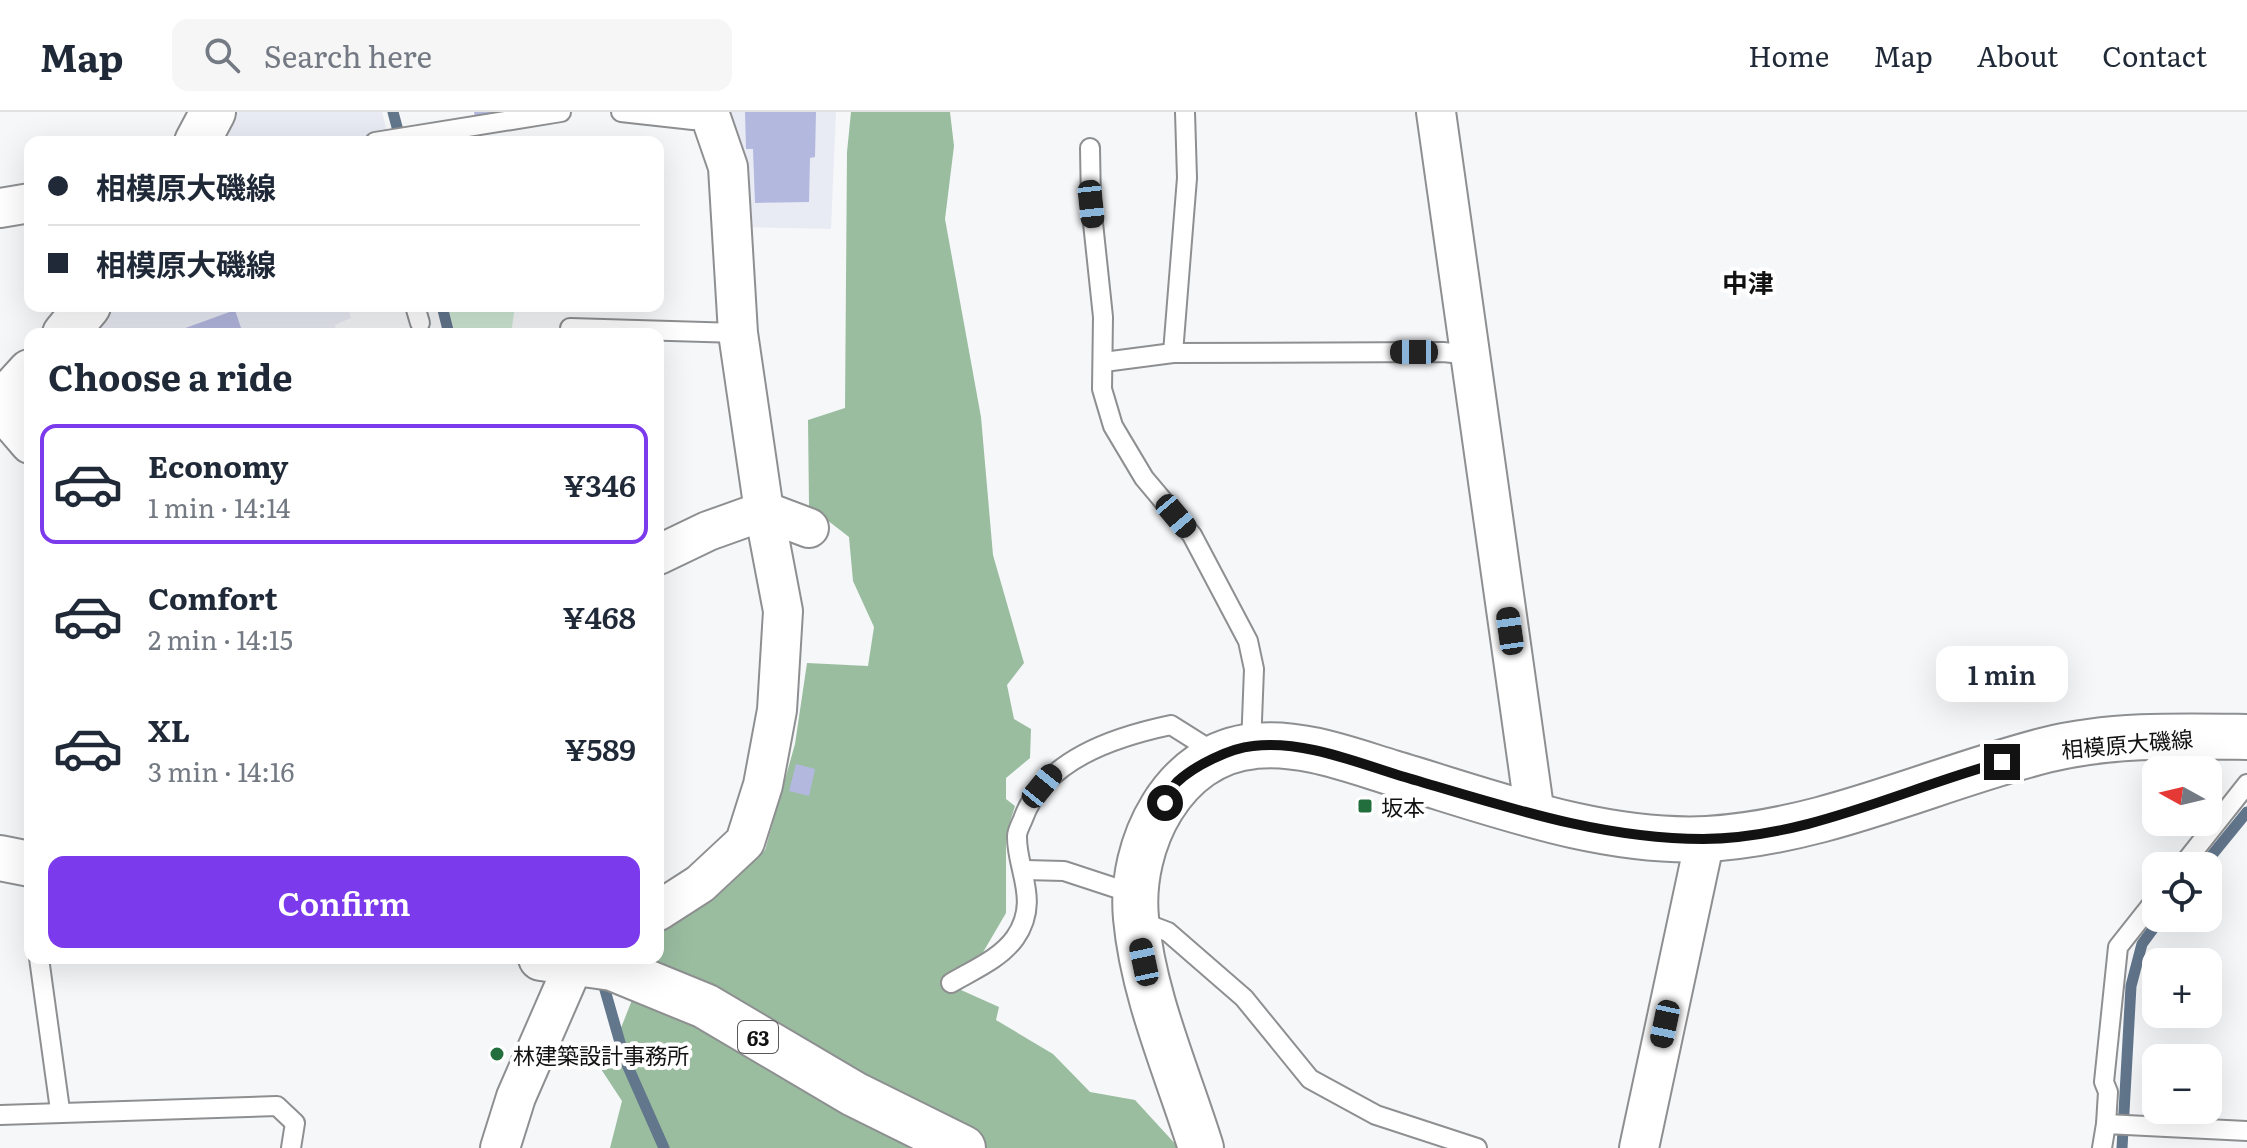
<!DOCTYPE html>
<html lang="en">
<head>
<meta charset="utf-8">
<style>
  :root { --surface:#fff; --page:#f6f6f7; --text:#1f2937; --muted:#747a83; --line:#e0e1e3; --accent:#7c3aed }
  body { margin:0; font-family:Literata,"Noto Sans JP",serif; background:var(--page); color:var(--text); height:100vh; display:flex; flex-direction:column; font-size:30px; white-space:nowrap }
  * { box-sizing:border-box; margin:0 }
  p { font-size:26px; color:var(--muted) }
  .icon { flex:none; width:44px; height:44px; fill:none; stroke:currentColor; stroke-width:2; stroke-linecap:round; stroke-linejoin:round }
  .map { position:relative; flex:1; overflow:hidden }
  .drawer { position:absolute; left:24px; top:216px; width:640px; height:636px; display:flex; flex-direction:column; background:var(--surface); border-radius:16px; box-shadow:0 8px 32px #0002 }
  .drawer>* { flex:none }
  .top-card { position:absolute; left:24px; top:24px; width:640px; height:176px; border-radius:16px; box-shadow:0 8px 32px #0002; display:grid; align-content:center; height:176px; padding:0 24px; background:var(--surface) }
  .needle { width:52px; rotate:278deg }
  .tools { position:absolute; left:2142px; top:644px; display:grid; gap:16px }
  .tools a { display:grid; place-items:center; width:80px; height:80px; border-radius:16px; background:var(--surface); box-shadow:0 8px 32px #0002; font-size:40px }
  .end { position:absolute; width:36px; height:36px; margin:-18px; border:10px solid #121213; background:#fff; box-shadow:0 0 0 4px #fff }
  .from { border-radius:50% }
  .bubble { position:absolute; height:56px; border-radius:16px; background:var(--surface); box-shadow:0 8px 32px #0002; font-size:26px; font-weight:600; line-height:56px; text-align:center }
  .car { position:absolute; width:24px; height:48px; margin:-24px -12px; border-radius:10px; box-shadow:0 0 6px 2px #0007; background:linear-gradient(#222 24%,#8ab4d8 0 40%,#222 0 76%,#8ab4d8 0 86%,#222 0) }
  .top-card b { display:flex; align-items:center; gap:28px; height:76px; font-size:30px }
  .top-card b+b { border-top:2px solid var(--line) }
  .top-card i { width:20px; height:20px; background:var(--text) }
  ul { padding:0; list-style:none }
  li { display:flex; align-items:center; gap:24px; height:120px; margin:0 16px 12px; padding:0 8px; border:4px solid transparent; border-radius:16px }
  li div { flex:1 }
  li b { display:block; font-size:30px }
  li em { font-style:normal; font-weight:600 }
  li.selected { border-color:var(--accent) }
  li>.icon { width:72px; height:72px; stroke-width:1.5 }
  h2 { padding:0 24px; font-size:36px; line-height:96px }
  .cta { display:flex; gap:16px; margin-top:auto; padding:16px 24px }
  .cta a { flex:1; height:92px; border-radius:16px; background:var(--accent); color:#fff; font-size:32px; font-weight:600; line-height:92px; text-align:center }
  header { display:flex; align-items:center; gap:48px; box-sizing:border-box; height:112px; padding:0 40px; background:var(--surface); border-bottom:2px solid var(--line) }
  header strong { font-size:38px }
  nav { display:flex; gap:44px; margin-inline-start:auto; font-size:28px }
  .search { width:560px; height:72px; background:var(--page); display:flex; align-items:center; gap:20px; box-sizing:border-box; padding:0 28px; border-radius:16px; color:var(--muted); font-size:30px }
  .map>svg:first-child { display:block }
</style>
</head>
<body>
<header>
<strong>Map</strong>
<div class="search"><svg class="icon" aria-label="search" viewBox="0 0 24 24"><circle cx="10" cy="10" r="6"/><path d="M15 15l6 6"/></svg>Search here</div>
<nav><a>Home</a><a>Map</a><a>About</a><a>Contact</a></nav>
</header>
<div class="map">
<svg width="2247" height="1036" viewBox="0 0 2247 1036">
  <rect width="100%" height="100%" fill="#f6f7f9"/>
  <g fill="#e9ebf4">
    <polygon points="235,0 382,0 387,19 346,30 219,30"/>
    <polygon points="721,0 836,0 831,117 743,115"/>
    <polygon points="114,194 348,194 351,206 335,213 337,222 92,222"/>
  </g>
  <polygon fill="#cfe7d3" points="448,194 515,194 511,222 455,222"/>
  <polygon fill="#9abda0" points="851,0 950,0 954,34 945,107 981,305 993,443 1024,551 1007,573 1014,607 1031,617 1030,646 1006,666 1006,687 1015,694 1006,723 1006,801 961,878 999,895 996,908 1053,942 1090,980 1135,988 1179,1036 610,1036 622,989 599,954 617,926 647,850 643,846 658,846 658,821 703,794 765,738 795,632 807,551 868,554 874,515 853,469 849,425 809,394 808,308 845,296 847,40"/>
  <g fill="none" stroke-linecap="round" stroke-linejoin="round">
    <g stroke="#62768c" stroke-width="11">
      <polyline points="393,0 401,30"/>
      <polyline points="442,194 449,222"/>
      <polyline points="2203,754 2247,700"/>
      <polyline points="601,864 625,948 664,1036"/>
      <polyline points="2122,1036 2131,874 2142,832 2161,806"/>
    </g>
  </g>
  <g fill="#b3b8df">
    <polygon points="474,0 493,0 493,2 475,5"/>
    <polygon points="745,0 816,0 815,45 810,46 809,90 755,91 753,37 746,37"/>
    <polygon points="235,198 243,222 169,222"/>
    <polygon points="796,652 815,657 809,684 789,679"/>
  </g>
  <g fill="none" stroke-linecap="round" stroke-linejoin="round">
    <g stroke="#8e8f91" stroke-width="22">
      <g id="service">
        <polyline points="621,0 693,8 710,3"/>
        <polyline points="375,30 561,0"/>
        <polyline points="1090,36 1091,92 1103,205 1102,277 1113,314 1144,366 1192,423 1248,529 1254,557 1251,634"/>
        <polyline points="415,194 420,211"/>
        <polyline points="570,216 738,221"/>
        <polyline points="1173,241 1187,66 1185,0"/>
        <polyline points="1104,250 1173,241 1443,240 1472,243"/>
        <polyline points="2182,754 2247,672"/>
        <polyline points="1025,758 1064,759 1134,782"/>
        <polyline points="1139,809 1168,820 1244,886 1310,967 1376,1003 1477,1036"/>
        <polyline points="39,846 60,998"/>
        <path d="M951,871C973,858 1000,847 1015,826C1041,789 1016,757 1017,724C1017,719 1021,712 1023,707C1044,648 1114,625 1171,613L1217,642"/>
        <polyline points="0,1003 277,994 295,1011 291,1036"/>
        <polyline points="2106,1012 2108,980 2104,970 2118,835 2156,787"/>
        <polyline points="2102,1036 2106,1012 2247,1019"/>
      </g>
    </g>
    <g stroke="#8e8f91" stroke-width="42">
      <g id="minor">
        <polyline points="1436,0 1535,703"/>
        <polyline points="0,96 30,91"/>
        <polyline points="0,297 30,332"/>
        <polyline points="658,443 708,419 764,399 809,416"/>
        <polyline points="658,799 700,772 745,730 763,673 777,598 783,499 764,399 738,221 728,55 709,0"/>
        <polyline points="500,1036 516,985 574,852"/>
        <polyline points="1639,1036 1705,727"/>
      </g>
    </g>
    <g stroke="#8e8f91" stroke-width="48">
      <g id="primary">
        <polyline points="197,30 213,0"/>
        <polyline points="65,222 88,194"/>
        <polyline points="0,293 30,260"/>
        <polyline points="0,746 30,752"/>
        <polyline points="541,846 612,856 705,894 854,982 963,1036"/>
        <path d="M1201,1036C1178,962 1143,884 1136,806C1129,733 1173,641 1255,634C1301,629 1350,648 1393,661C1494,691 1600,732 1707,727C1825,720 1932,667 2046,638C2111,622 2181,624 2247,625"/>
      </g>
    </g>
    <use href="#service" stroke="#fff" stroke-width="18"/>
    <use href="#minor" stroke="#fff" stroke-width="38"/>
    <use href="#primary" stroke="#fff" stroke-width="44"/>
  </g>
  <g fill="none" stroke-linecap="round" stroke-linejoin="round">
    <path stroke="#121213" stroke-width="10" d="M1165,691C1168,684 1172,675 1177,670C1194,654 1230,636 1253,634C1303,628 1355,650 1401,664C1501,693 1598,727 1703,727C1808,726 1903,677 2002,650"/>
  </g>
  <g fill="#226e3d" stroke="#fff" stroke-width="3">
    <rect x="1357" y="686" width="16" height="16" rx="4"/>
    <circle cx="497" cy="942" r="8"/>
  </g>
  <g text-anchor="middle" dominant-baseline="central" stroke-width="8" stroke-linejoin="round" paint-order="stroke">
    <rect fill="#fff" stroke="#59595a" stroke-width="2" x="738" y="909" width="40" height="32" rx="6"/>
    <g font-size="20" font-weight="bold" fill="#121213">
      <text x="758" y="925">63</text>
    </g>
    <g font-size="22" fill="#121213" stroke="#fff">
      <text transform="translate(2127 631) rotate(-5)">相模原大磯線</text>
    </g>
    <g font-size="22" fill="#121213" stroke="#fff" text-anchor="start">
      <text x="1381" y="694">坂本</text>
      <text x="513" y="942">林建築設計事務所</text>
    </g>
    <g font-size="26" font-weight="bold" fill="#121213" stroke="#fff">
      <text x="1748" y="169">中津</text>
    </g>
  </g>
</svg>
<div class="tools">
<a><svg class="needle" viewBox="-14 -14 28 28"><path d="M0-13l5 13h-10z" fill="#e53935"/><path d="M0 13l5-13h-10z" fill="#747a83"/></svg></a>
<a><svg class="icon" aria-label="locate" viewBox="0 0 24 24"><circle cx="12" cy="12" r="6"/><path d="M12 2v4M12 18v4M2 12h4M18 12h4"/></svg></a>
<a>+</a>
<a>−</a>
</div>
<i class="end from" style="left:1165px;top:691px"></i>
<i class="end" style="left:2002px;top:650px"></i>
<div class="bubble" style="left:1936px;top:534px;width:132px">1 min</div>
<i class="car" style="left:1091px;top:92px;rotate:174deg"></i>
<i class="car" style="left:1414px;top:240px;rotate:270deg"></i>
<i class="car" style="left:1176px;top:404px;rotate:140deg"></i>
<i class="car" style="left:1510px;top:519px;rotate:352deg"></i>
<i class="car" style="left:1042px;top:674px;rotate:39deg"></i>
<i class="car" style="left:1144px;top:850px;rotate:348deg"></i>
<i class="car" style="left:1665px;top:912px;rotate:192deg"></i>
<div class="top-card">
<b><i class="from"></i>相模原大磯線</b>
<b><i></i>相模原大磯線</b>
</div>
<section class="drawer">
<h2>Choose a ride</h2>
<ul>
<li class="selected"><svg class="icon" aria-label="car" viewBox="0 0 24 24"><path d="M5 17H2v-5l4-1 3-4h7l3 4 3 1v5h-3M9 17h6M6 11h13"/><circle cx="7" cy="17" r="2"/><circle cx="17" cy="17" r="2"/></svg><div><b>Economy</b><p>1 min · 14:14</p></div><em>¥346</em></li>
<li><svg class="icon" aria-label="car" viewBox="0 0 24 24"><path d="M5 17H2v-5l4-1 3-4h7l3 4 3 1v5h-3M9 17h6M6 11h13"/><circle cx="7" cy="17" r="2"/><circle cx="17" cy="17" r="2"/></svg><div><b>Comfort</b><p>2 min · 14:15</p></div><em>¥468</em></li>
<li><svg class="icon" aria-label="car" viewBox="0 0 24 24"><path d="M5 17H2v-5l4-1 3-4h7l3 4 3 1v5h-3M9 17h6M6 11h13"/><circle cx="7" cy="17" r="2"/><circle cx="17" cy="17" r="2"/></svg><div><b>XL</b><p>3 min · 14:16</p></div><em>¥589</em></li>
</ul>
<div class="cta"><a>Confirm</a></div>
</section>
</div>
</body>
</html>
